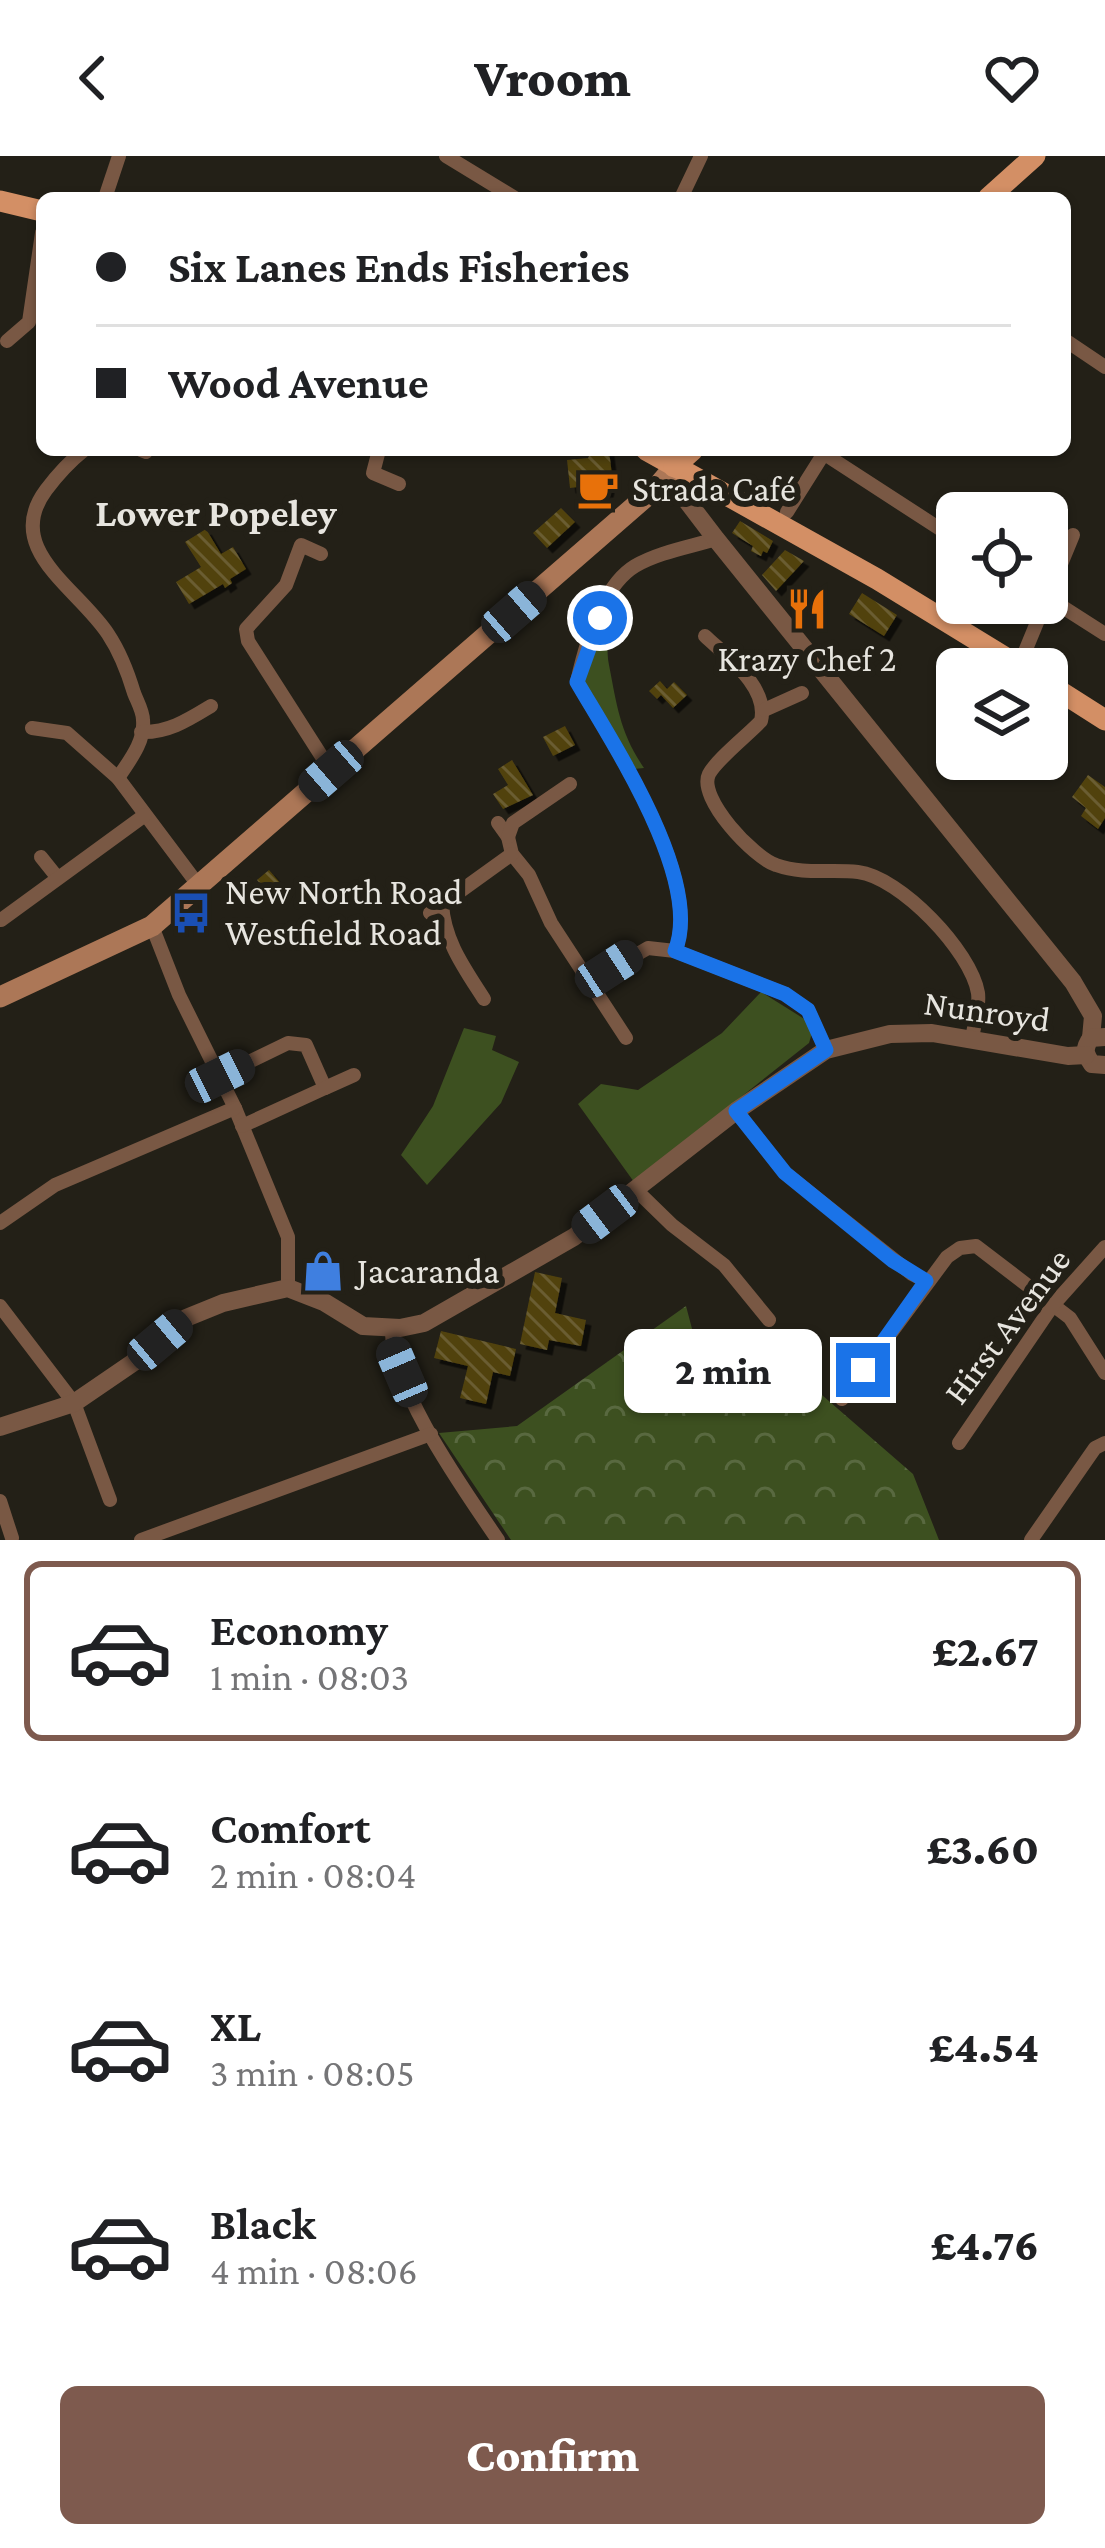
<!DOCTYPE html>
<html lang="en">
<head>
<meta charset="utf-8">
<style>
  :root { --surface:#fff; --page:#f2f2f2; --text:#202124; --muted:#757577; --line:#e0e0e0; --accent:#7e5a4e }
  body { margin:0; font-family:"Crimson Pro",serif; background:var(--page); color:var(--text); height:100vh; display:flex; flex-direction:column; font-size:45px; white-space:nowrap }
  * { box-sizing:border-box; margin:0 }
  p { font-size:39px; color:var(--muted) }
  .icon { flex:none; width:66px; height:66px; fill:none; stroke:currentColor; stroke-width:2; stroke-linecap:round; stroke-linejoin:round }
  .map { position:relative; height:1384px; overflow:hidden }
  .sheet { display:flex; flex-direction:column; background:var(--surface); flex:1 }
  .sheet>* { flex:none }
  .banner { position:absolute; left:36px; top:36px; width:1035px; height:264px; border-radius:18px; box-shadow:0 3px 9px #0004; display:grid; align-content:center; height:264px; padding:0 60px; background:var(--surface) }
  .tools { position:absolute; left:936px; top:336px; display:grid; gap:24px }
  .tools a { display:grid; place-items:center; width:132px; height:132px; border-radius:18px; background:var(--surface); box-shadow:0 3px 9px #0004; font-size:60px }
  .end { position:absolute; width:54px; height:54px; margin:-27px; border:15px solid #1a73e8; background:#fff; box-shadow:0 0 0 6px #fff }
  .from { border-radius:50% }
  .bubble { position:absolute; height:84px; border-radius:18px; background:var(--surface); box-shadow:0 3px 9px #0004; font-size:39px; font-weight:800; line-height:84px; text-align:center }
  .car { position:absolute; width:36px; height:72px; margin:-36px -18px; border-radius:15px; box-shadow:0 0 9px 3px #0007; background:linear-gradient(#222 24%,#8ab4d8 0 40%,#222 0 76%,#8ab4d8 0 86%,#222 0) }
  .banner b { display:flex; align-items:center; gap:42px; height:114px; font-size:45px }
  .banner b+b { border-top:3px solid var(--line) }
  .banner i { width:30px; height:30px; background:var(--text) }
  ul { padding:21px 0 0; list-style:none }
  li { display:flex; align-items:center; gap:36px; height:180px; margin:0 24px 18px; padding:0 36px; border:6px solid transparent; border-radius:18px }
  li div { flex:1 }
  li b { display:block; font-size:45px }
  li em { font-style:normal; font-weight:800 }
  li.active { border-color:var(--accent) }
  li>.icon { width:108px; height:108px; stroke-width:1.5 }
  .button { display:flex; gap:24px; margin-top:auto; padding:24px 60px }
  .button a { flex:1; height:138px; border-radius:18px; background:var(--accent); color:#fff; font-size:48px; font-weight:800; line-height:138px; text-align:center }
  header { display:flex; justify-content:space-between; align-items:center; height:156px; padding:0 60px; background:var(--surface); font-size:54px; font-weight:800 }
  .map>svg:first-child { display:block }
</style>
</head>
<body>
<header><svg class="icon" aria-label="back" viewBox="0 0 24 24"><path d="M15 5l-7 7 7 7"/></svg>Vroom<svg class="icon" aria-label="heart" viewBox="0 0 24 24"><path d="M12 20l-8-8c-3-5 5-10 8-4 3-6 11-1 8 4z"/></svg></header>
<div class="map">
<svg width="1105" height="1384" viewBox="0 0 1105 1384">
  <defs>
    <pattern id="park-crowns" width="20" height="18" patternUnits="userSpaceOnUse" patternTransform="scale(3)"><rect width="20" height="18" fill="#3d5020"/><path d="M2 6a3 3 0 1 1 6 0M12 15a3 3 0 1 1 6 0" fill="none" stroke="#596940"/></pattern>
    <pattern id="building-back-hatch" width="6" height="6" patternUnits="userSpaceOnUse" patternTransform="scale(3)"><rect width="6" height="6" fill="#51420e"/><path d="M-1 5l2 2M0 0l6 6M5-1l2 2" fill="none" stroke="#6a5d31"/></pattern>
    <filter id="shadow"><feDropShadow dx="5.5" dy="5.5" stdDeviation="0" flood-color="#0009"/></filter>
  </defs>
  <rect width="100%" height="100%" fill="#232017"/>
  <g fill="#3d5020">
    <path d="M601,470C610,483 606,495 609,509C617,550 620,577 644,612L634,613L585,527V513Z"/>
    <polygon points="761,836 806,864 812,877 809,887 634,1026 578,948 601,928 638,934 722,877"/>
    <polygon points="464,872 496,880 492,894 519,906 501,947 427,1029 401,999 433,950"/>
  </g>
  <polygon fill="url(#park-crowns)" points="686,1150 696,1188 746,1173 913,1318 939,1384 511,1384 439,1277 517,1270"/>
  <g fill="url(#building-back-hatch)" filter="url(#shadow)">
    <polygon points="592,294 609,295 612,319 608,336 587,338 586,330 570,332 567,304 588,302"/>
    <polygon points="561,352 575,366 547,392 533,377"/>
    <polygon points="740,365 773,385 767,397 763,395 761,400 751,395 753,390 732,377"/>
    <polygon points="206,373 221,398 233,391 246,413 230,423 232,427 225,432 223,428 189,448 176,426 201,411 185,386"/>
    <polygon points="785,394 804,405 776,435 762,419"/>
    <polygon points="862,437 897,459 884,480 849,458"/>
    <polygon points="660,525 667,533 674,526 687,539 673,552 661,539 657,543 649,535"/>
    <polygon points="565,570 575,589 553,600 543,581"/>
    <polygon points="512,604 533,639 503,653 493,638 508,629 498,613"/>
    <polygon points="1088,619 1105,631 1105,662 1098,673 1081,660 1086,652 1072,641"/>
    <polygon points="269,714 287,735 275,745 257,724"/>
    <polygon points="535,1116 562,1122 555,1157 586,1164 581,1190 549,1184 547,1194 520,1188"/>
    <polygon points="441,1175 516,1193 510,1220 493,1216 486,1248 460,1242 468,1210 434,1202"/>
  </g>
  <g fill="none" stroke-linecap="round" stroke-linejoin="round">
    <g stroke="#795844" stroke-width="14">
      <polyline points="446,0 515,42"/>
      <polyline points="105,42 119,0"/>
      <polyline points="681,42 701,0"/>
      <polyline points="1065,184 1105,211"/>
      <polyline points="7,185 29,166 42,77"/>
      <path d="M84,294C69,306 58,318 46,334C2,393 78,432 108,478C120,496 128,517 134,537C137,545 143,555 143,564C145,586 129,605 118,622"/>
      <polyline points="141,294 146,296"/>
      <polyline points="379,294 373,317 399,328"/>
      <polyline points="823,297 957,384"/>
      <polyline points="787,356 826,294"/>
      <polyline points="321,398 301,389 286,429 246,473 248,485 331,615"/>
      <polyline points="1047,441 1105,478"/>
      <polyline points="1047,442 1073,379"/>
      <path d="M705,480C727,501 769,531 761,565C749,578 717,603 709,618C697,642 754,702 776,709C804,719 830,713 858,716C900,721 971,795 978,837C980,850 974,869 972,883"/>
      <polyline points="1019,510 1045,447"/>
      <polyline points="764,554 802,537"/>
      <polyline points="32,572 67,577 118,622 199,730"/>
      <path d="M141,576C168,577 188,564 211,550"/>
      <polyline points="498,667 508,681 512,698 529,719 551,767 626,882"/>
      <polyline points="508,681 513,667 570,628"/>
      <polyline points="41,701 57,721"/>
      <path d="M442,748C444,785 465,813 484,843"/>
      <polyline points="430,757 512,698"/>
      <polyline points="1,764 145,659"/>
      <polyline points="152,770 179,839 235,952 288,1081 288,1132"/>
      <path d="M675,795C704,725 613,588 577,526C585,490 602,430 635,410C659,396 690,391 716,383"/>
      <polyline points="589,826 648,792 675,795 785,838 808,854 826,894"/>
      <polyline points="220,920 288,887 306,889 325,932 242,970"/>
      <polyline points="325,932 354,919"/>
      <polyline points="736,955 785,1017 912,1118 926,1125"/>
      <polyline points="636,1034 672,1069 724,1109 769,1164"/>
      <polyline points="0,1067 55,1029 235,952"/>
      <polyline points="0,1150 74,1247 110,1344"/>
      <path d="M392,1171C389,1230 465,1335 498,1384"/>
      <polyline points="842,1243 947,1101 960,1092 976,1090 1070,1162 1105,1217"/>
      <polyline points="959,1287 1053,1149 1105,1091"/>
      <polyline points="0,1345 12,1382"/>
      <polyline points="141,1384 431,1278"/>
      <polyline points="1031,1384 1095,1292 1105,1287"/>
    </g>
    <g stroke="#795844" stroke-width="18">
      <polyline points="674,311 687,345 716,383 1073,826 1093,860 1091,882"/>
      <path d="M1105,881L1091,882C1083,893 1085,898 1092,908L1105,909"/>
      <polyline points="0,1271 74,1247 134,1206 186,1162 223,1147 288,1132 324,1146 363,1170 400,1172 424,1167 574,1081 736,955 826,894 890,878 932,877 1068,900 1086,899"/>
    </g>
    <polyline stroke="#ac7757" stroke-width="21" points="0,841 152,770 657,331 674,311"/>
    <g stroke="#d38f65" stroke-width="21">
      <polyline points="988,42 1035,0"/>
      <polyline points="0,45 42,55"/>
      <polyline points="646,294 877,423 1024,513"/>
      <polyline points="674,311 693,294"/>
      <polyline points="1047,527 1105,564"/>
    </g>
  </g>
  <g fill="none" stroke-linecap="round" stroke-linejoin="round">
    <path stroke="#1a73e8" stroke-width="15" d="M600,462L577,526C613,588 704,725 675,795L785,838L808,854L826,894L736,955L785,1017L892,1104L926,1125L863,1214"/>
  </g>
  <defs>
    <g id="cafe-bare" transform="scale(3.24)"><path d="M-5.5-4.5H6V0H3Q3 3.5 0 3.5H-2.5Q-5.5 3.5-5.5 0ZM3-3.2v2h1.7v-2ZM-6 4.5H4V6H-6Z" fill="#e8710a" stroke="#232017" stroke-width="2.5" paint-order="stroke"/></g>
    <g id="restaurant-bare" transform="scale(3.24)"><path d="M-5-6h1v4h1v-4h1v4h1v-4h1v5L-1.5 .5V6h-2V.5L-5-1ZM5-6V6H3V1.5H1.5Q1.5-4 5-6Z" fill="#e8710a" stroke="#232017" stroke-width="2.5" paint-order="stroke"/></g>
    <g id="bus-bare" transform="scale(3.24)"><path d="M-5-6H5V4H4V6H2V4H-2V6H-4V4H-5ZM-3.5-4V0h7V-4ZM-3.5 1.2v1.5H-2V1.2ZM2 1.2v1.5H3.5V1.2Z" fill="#1a4fb4" stroke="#232017" stroke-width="2.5" paint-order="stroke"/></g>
    <g id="shop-bare" transform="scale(3.24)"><path d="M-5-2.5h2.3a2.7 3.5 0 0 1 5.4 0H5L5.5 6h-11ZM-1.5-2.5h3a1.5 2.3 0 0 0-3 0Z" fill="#3f7fe0" stroke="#232017" stroke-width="2.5" paint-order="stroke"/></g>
  </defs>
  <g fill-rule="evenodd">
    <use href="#cafe-bare" x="598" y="333"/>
    <use href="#restaurant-bare" x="807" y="453"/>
    <use href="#bus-bare" x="191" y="757"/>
    <use href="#shop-bare" x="323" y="1115"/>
  </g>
  <g text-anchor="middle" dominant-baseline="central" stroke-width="12" stroke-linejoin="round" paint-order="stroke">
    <g font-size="36" fill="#e7e5df" stroke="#232017" text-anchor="start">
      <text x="632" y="333">Strada Café</text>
      <text x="807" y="503" text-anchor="middle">Krazy Chef 2</text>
      <text x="225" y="736">New North Road<tspan x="225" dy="41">Westfield Road</tspan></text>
      <text x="357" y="1115">Jacaranda</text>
    </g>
    <g font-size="36" fill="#e7e5df" stroke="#232017">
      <text transform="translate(987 855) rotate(8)">Nunroyd</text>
      <text transform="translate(1007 1170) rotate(-53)">Hirst Avenue</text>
    </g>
    <g font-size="39" font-weight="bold" fill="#e7e5df" stroke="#232017">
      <text x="216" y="356">Lower Popeley</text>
    </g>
  </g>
</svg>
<div class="tools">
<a><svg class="icon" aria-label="locate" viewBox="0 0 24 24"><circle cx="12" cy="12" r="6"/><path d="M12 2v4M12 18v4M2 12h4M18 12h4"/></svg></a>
<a><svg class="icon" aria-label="layers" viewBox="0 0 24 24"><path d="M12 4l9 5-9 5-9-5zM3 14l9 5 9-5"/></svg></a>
</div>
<i class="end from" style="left:600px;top:462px"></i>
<i class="end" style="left:863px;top:1214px"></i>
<div class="bubble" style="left:624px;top:1173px;width:198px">2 min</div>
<i class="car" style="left:514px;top:456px;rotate:49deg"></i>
<i class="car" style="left:331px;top:615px;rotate:229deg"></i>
<i class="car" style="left:609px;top:813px;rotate:57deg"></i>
<i class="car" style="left:220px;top:920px;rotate:64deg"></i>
<i class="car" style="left:605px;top:1058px;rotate:233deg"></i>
<i class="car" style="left:160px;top:1184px;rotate:50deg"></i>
<i class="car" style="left:402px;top:1216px;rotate:337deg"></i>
<div class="banner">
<b><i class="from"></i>Six Lanes Ends Fisheries</b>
<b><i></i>Wood Avenue</b>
</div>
</div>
<section class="sheet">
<ul>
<li class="active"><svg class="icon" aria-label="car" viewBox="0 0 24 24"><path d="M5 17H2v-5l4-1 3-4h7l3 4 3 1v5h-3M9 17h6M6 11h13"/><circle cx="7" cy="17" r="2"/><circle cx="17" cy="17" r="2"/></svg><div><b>Economy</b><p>1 min · 08:03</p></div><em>£2.67</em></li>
<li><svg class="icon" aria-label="car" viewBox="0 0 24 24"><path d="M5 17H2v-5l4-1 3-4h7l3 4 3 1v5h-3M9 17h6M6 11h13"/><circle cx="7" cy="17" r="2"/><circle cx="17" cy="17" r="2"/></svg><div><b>Comfort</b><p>2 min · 08:04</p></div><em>£3.60</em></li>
<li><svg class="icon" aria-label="car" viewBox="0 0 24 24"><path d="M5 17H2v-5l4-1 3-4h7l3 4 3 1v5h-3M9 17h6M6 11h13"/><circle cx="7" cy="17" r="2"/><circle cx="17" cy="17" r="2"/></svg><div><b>XL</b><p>3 min · 08:05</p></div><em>£4.54</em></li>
<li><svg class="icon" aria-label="car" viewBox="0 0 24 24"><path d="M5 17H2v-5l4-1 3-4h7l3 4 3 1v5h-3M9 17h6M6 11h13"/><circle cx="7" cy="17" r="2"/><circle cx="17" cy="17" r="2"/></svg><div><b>Black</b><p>4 min · 08:06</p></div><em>£4.76</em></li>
</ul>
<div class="button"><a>Confirm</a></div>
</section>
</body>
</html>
